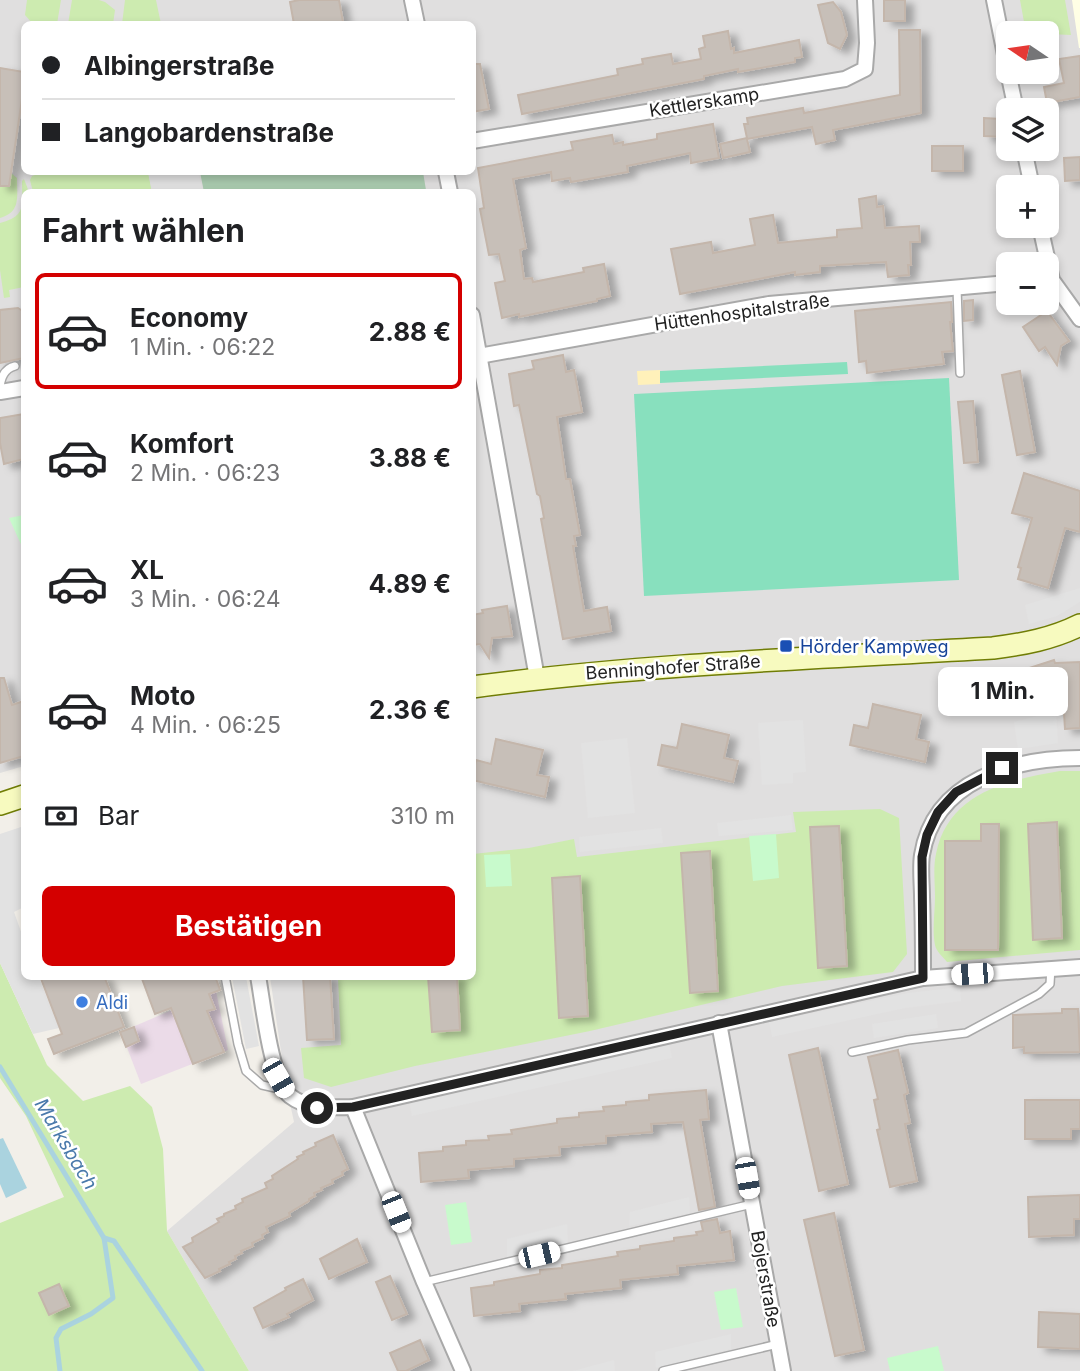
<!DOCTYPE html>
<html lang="de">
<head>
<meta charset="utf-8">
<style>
  :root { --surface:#fff; --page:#f2f2f2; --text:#202124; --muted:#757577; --line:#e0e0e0; --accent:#d40000 }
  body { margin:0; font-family:Inter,sans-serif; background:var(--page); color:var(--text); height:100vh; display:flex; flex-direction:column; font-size:26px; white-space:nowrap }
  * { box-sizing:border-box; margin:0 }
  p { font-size:23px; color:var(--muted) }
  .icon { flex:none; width:38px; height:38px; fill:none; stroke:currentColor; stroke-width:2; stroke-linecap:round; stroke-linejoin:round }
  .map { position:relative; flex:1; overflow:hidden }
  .drawer { position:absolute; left:21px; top:189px; width:455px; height:791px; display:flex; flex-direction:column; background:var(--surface); border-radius:10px; box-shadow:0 4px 10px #0003 }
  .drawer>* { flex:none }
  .top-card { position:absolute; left:21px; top:21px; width:455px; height:154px; border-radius:10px; box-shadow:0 4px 10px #0003; display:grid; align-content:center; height:154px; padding:0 21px; background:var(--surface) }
  .needle { width:46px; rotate:283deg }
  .tools { position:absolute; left:996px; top:21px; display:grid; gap:14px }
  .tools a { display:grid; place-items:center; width:63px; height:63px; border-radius:10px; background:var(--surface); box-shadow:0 4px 10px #0003; font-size:35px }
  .end { position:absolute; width:32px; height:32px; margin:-16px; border:9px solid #222; background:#fff; box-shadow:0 0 0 4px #fff }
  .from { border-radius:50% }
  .bubble { position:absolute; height:49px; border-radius:10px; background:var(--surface); box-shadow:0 4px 10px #0003; font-size:23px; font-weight:700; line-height:49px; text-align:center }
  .car { position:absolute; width:21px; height:42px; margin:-21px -10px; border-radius:9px; box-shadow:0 0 5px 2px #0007; background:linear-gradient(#fff 24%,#345 0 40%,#fff 0 76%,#345 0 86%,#fff 0) }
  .top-card b { display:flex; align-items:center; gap:24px; height:66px; font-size:26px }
  .top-card b+b { border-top:2px solid var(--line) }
  .top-card i { width:18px; height:18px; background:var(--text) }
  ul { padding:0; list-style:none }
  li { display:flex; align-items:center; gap:21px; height:116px; margin:0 14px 10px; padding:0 7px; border:4px solid transparent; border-radius:10px }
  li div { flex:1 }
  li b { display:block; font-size:26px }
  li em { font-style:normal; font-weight:700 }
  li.current { border-color:var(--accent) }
  li>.icon { width:63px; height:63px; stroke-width:1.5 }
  h2 { padding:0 21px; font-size:32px; line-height:84px }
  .pay { display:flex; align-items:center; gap:18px; height:77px; padding:0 21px; font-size:26px }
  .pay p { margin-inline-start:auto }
  .cta { display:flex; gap:14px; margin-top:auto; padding:14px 21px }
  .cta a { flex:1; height:80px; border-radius:10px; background:var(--accent); color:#fff; font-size:28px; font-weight:700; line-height:80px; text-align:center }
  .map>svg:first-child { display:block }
</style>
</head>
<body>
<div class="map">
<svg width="1080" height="1371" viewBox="0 0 1080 1371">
  <defs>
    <filter id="shadow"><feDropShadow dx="8" dy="4.5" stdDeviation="3.5" flood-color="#0004"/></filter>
  </defs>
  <rect width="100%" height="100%" fill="#f2efe9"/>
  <path fill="#e0dfdf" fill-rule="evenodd" d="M0,0H1080V1371H249L167,1231L294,1122L286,1085L270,977L472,976V192H24V766L0,773ZM24,24H472V172H24ZM1008,33H1046V72H1008ZM1008,110H1046V149H1008ZM1008,187H1046V226H1008ZM1008,264H1046V303H1008Z"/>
  <polygon fill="#ebdbe8" points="216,991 228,1050 141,1084 121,1032"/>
  <polygon fill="#ffffe5" points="1072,0 1080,0 1080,48 1079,48"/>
  <g fill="#cdebb0">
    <polygon points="27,0 61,0 57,24 33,24 25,15"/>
    <polygon points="72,0 99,0 105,2 115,10 113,24 68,24"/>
    <polygon points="125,0 156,0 161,24 122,24"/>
    <polygon points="1020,0 1065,0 1071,35 1026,33"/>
    <polygon points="43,172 148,172 152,192 33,192 30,180 32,176"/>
    <path d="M11,173L17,178C17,197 21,212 0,218V178Z"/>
    <path d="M24,179L29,192H24V287L9,290L10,297L4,298L0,270V223C27,216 22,205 22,181Z"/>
    <path d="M1060,771H1080V950L947,962C943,957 936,951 935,945C932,930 935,912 935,897C935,883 933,867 936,854C948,793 1007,780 1060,771Z"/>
    <polygon points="880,809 899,818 907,954 893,972 782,986 590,1031 415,1066 331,1087 304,1078 301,1048 341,1045 338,977 472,976 473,854 529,848 574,839 577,857 796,832 793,812"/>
    <polygon points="0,963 47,1065 83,1101 130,1086 152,1107 163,1149 167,1231 249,1371 0,1371 0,1223 64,1197 26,1116 0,1078"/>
  </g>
  <polygon fill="#fff1ba" points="660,370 660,384 638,385 637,371"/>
  <polygon fill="#aacbaf" points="200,172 423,172 426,190 414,192 204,192"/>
  <g fill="#c8facc">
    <polygon points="24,515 24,551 9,518"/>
    <polygon points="776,834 779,878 753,881 749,836"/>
    <polygon points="510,854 512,886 486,887 484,855"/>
    <polygon points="466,1202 472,1242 451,1245 445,1205"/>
    <polygon points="736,1288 743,1327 721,1330 714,1292"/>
    <polygon points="938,1346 944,1371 890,1371 887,1358"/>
  </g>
  <g fill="#88e0be">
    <polygon points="847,362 848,374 660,383 660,371"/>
    <polygon points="949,378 959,580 644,596 634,394"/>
  </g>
  <g fill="#e2e2e2">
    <polygon points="148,172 198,172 203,192 152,192"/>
    <polygon points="1080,588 1080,602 1057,616 1029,624 1025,605"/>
    <polygon points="1056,711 1058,743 1018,749 1014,722"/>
    <polygon points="803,720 806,772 793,773 793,783 762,785 758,723"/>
    <polygon points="627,738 635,813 588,818 581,743"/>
    <polygon points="791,815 793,830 719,836 717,823"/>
    <polygon points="24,826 24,907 14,912 24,940 24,976 39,977 59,1028 33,1034 0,963 0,834"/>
    <polygon points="661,828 663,843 580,852 579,837"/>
    <polygon points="232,977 246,977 259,1046 246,1049"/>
    <polygon points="960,987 961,1001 905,1008 772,1037 769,1022 908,993"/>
    <polygon points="936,1014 938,1028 874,1038 872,1024"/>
    <polygon points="669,1043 672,1058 412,1116 409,1101"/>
    <polygon points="689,1197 690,1213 629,1226 630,1212"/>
    <polygon points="567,1224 568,1244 507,1257 507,1239"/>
    <polygon points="731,1334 731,1349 656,1368 655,1352"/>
    <polygon points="614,1360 615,1371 573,1371"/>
  </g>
  <polygon fill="#aad3df" points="3,1138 27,1188 6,1198 0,1184 0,1139"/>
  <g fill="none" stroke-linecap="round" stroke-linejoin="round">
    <g stroke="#aad3df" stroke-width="5">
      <polyline points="0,1067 104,1238 113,1298 91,1314 61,1329 56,1338 60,1371"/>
      <polyline points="104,1238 114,1241 202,1371"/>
    </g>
  </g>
  <g fill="#c7bfb8" stroke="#c4b6ab" stroke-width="2" filter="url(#shadow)">
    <polygon points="299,0 339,0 343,22 330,24 294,24 290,2"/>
    <rect x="884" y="0" width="21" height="21"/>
    <polygon points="833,2 841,12 847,35 840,49 828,43 818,5"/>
    <polygon points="899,30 920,30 921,113 833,130 835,140 816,144 812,127 747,139 750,152 723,158 720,144 747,138 744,124 748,124 747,118 803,108 804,113 900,95"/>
    <polygon points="728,31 731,49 734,48 734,53 799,40 802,57 795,58 795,62 738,72 738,69 704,76 704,79 522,114 518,95 618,75 617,69 643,64 642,59 671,54 673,64 701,59 699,49 705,47 703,36"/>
    <polygon points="1080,56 1080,97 1047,103 1044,87 1064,83 1059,59"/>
    <polygon points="472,64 480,64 489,109 472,112"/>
    <polygon points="0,68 24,72 24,86 9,186 0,186"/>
    <polygon points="984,118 1001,119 1004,137 984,136"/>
    <polygon points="713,124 719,158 691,163 690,153 627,166 628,172 571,182 570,178 552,181 551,172 513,179 526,248 520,250 524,279 532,278 533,282 584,272 583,268 604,264 610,296 597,299 597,301 519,317 519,314 502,318 495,283 505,281 499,254 489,255 480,209 484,208 478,168 573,150 571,142 612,135 614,144 623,142 623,145 657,139 657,134"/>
    <rect x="932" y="146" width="31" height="25"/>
    <polygon points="1080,157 1080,180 1065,181 1064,158"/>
    <polygon points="876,196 877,207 883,206 885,228 919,226 920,242 910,242 911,265 908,265 909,275 888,277 886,262 820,266 820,272 795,275 795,272 680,294 671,249 711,242 713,253 755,245 750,219 773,215 778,243 837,237 837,230 862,228 859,199"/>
    <polygon points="973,300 973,320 964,321 964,301"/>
    <polygon points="951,302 952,322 950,322 953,351 942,352 944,364 867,373 866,361 859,362 855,311"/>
    <polygon points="18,308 24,312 24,358 0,363 0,310"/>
    <polygon points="1047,311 1069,341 1061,346 1057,365 1045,347 1039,351 1023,327"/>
    <polygon points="563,355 566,372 574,370 582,412 557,417 566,479 570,479 580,535 574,536 576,546 573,546 584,611 607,607 611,631 563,639 541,519 544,518 540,496 537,494 519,405 514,406 509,374 534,369 532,361"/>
    <polygon points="1020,371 1035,452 1017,455 1002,375"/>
    <polygon points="973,401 978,462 964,463 958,402"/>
    <polygon points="24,414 24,459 4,464 0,443 0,418"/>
    <polygon points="1024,473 1080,491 1080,532 1065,528 1048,588 1018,579 1021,568 1018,567 1032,518 1012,513"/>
    <polygon points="507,606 512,636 492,638 489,658 480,644 472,645 472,615 483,613 482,610"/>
    <polygon points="1054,660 1055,663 1080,662 1080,728 1065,729 1064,713 1039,697 1035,683 1015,688 1011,674"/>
    <polygon points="0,678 4,678 12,705 24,701 24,756 0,763"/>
    <polygon points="873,704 921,715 916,739 929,742 925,762 850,745 854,725 868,728"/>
    <polygon points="682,724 729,735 724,758 738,761 733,782 658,765 662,745 677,748"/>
    <polygon points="496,739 543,750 537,775 549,777 545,797 472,780 476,760 491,764"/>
    <polygon points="1057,822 1062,938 1033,940 1028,824"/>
    <polygon points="981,824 999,824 998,950 945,950 945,841 981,841"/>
    <polygon points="839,826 847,966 818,968 810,827"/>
    <polygon points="710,851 718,991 690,993 681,853"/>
    <polygon points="580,876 588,1016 559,1018 552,878"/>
    <polygon points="40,976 104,976 124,1027 54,1054 48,1039 62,1034"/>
    <polygon points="141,976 215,976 220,990 209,994 215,1009 207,1011 224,1052 193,1064 171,1008 155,1014"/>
    <polygon points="303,976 330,976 334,1039 307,1040"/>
    <polygon points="428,976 457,976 460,1030 432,1032"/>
    <polygon points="1062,1009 1078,1009 1080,1052 1024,1053 1024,1047 1013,1048 1013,1015 1062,1013"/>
    <polygon points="134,1027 139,1041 126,1047 120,1032"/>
    <polygon points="818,1048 848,1184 819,1191 789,1055"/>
    <polygon points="898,1050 908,1093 904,1095 910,1123 905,1124 917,1181 890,1187 877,1130 880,1129 874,1100 878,1099 868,1057"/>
    <polygon points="706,1090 709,1119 700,1120 715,1207 699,1210 683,1122 651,1124 652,1132 606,1136 606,1143 559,1147 560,1155 514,1159 514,1166 468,1170 469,1178 421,1182 419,1153 443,1151 443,1147 466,1145 466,1141 489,1140 488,1136 512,1134 511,1130 557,1123 557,1119 579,1117 579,1113 604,1111 603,1107 626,1105 626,1102 649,1100 649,1095"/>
    <polygon points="1025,1100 1080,1100 1080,1129 1071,1129 1071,1139 1025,1139"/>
    <polygon points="333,1135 348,1169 342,1172 343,1175 332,1180 333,1183 321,1188 322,1190 314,1193 315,1196 309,1199 309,1201 289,1213 290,1216 266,1227 268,1232 262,1235 263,1238 252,1243 253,1246 241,1251 242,1253 235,1256 236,1259 229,1262 230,1264 219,1269 220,1271 205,1278 183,1247 193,1242 192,1238 219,1222 217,1219 224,1216 224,1214 236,1209 235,1206 243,1202 242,1199 267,1188 265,1183 273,1179 272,1176 298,1159 297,1157 304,1154 303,1152 316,1146 315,1143"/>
    <polygon points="1080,1195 1080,1219 1074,1219 1074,1235 1029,1237 1028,1197"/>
    <polygon points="834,1213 864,1350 835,1356 804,1220"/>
    <polygon points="717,1219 720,1233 730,1231 734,1260 677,1266 678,1274 620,1280 621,1288 565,1294 566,1299 519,1304 520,1311 474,1316 471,1288 494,1285 494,1282 540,1274 540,1270 562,1268 562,1265 618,1256 617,1252 640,1249 640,1246 674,1241 674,1238 697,1235 696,1232 703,1231 701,1222"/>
    <polygon points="357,1239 367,1262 329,1279 320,1259"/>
    <polygon points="390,1276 407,1314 392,1320 376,1282"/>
    <polygon points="303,1279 313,1300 287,1314 289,1317 263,1328 254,1308 286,1290 285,1288"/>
    <polygon points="59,1284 69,1306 49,1315 39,1293"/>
    <polygon points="1039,1312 1080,1314 1080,1349 1038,1347"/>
    <polygon points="420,1340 429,1360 406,1371 398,1371 390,1353"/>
  </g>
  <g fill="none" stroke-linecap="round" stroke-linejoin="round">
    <g stroke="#a9a9a9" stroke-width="10">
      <g id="service">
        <polyline points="957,288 960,373"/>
        <path d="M0,391C0,380 3,369 15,366"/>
        <polyline points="225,976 238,1044 246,1071 262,1085 284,1090"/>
        <polyline points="852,1052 908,1040 966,1033 1039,994 1050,984 1051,967"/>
        <polyline points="424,1282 752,1204"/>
        <polyline points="663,1371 778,1344"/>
      </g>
    </g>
    <g stroke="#a9a9a9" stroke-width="18">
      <g id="minor">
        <polyline points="412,0 417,24"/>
        <polyline points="994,0 1008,70"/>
        <polyline points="1008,72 1016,110"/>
        <polyline points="472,141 845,79 865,69 867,43 865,0"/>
        <polyline points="1024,149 1032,187"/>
        <polyline points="446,172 450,192"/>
        <polyline points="1040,226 1052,280 1080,319"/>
        <polyline points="472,315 537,678"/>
        <polyline points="479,356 769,304 1008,283"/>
        <polyline points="0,392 24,388"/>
        <path d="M258,976C263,1003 271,1081 290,1096C308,1110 332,1107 353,1107L923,978L1080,967"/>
        <path d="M923,978C923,951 923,924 922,897C922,884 920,868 922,855C934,780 1014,758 1080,758"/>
        <polyline points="719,1023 783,1371"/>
        <polyline points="353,1107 424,1282 463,1371"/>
      </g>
    </g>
    <g stroke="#707d05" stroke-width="24">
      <g id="secondary">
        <path d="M472,687C645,664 820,658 993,648C1024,644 1052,639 1080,625"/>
        <polyline points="0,804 24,796"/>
      </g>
    </g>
    <use href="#service" stroke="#fff" stroke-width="7"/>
    <use href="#minor" stroke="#fff" stroke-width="14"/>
    <use href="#secondary" stroke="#f7fabf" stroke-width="21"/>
  </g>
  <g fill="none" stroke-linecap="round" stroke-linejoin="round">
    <polyline stroke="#222" stroke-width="9" points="317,1108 353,1107 923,978 922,857 927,835 938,812 956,792 1002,768"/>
  </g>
  <rect fill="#1a4fb4" stroke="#fff" stroke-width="2.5" x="779" y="639" width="14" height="14" rx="3.5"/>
  <circle fill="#3f7fe0" stroke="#fff" stroke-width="2.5" cx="82" cy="1002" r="7"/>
  <g text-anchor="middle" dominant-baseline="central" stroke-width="5" stroke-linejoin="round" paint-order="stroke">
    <g font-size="18" fill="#222" stroke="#fff">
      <text transform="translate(704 102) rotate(-9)">Kettlerskamp</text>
      <text transform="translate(742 312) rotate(-8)">Hüttenhospitalstraße</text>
      <text transform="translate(673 667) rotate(-4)">Benninghofer Straße</text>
      <text transform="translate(766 1279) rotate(80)">Bojerstraße</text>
    </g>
    <g font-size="18" fill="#164399" stroke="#fff" text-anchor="start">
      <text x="800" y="646">Hörder Kampweg</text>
    </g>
    <g font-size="18" fill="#366cbe" stroke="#fff" text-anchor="start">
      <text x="96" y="1002">Aldi</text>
    </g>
    <g font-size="19" font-style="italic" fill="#4a7aab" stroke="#fff">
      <text transform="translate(66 1144) rotate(59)">Marksbach</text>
    </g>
  </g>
</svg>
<div class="tools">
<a><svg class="needle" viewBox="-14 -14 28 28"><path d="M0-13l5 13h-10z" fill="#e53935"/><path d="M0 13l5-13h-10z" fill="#757577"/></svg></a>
<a><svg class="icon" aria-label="layers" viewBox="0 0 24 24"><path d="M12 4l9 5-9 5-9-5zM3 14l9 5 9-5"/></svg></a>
<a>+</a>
<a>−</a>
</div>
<i class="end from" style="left:317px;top:1108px"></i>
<i class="end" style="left:1002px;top:768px"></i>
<div class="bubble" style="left:938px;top:667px;width:130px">1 Min.</div>
<i class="car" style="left:972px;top:974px;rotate:266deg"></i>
<i class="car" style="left:278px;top:1078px;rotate:150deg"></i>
<i class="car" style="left:747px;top:1178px;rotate:170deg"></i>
<i class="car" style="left:396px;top:1212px;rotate:158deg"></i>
<i class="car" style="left:539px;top:1255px;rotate:77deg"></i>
<div class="top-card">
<b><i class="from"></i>Albingerstraße</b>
<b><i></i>Langobardenstraße</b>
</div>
<section class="drawer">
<h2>Fahrt wählen</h2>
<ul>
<li class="current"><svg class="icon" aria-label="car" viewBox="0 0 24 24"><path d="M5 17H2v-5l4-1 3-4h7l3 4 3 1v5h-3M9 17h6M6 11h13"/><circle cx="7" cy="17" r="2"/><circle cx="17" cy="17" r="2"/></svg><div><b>Economy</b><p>1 Min. · 06:22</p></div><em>2.88 €</em></li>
<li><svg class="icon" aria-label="car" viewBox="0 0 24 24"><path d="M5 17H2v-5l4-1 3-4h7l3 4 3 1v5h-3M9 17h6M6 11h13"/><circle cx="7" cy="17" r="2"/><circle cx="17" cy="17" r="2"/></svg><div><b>Komfort</b><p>2 Min. · 06:23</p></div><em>3.88 €</em></li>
<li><svg class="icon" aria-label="car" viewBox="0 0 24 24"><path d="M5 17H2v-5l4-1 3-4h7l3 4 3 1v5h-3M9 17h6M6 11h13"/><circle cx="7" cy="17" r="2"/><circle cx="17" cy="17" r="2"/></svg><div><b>XL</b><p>3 Min. · 06:24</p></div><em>4.89 €</em></li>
<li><svg class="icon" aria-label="car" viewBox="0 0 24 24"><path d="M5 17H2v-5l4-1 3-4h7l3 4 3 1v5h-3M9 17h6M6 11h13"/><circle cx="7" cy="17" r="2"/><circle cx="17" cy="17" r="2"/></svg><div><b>Moto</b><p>4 Min. · 06:25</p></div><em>2.36 €</em></li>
</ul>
<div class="pay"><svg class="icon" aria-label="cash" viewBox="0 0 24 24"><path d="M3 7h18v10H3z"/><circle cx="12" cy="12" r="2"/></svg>Bar<p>310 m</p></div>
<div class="cta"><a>Bestätigen</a></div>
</section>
</div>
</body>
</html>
